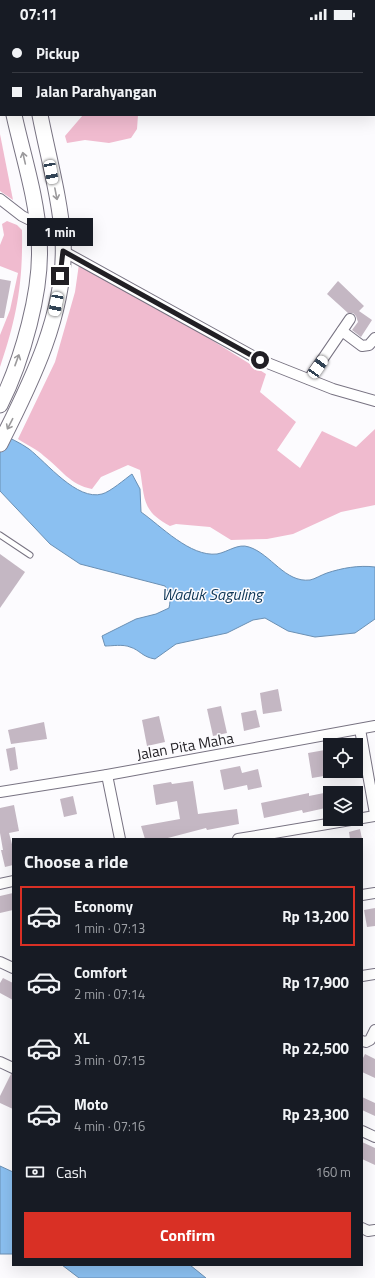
<!DOCTYPE html>
<html lang="en">
<head>
<meta charset="utf-8">
<style>
  :root { --surface:#171b24; --page:#20242c; --text:#f1f3f6; --muted:#9ea1a6; --line:#363941; --accent:#d93025 }
  body { margin:0; font-family:"Titillium Web",sans-serif; background:var(--page); color:var(--text); height:100vh; display:flex; flex-direction:column; font-size:15px; white-space:nowrap }
  * { box-sizing:border-box; margin:0 }
  p { font-size:13px; color:var(--muted) }
  .icon { flex:none; width:22px; height:22px; fill:none; stroke:currentColor; stroke-width:2; stroke-linecap:round; stroke-linejoin:round }
  .map { position:relative; flex:1; overflow:hidden }
  .drawer { position:absolute; left:12px; top:810px; width:351px; height:428px; display:flex; flex-direction:column; background:var(--surface); border-radius:0px; box-shadow:0 4px 16px #0002 }
  .drawer>* { flex:none }
  .hud { position:absolute; left:0px; top:0px; width:375px; height:88px; box-shadow:0 4px 16px #0002; display:grid; align-content:center; height:88px; padding:0 12px; background:var(--surface) }
  .tools { position:absolute; left:323px; top:710px; display:grid; gap:8px }
  .tools a { display:grid; place-items:center; width:40px; height:40px; border-radius:0px; background:var(--surface); box-shadow:0 4px 16px #0002; font-size:20px }
  .end { position:absolute; width:18px; height:18px; margin:-9px; border:5px solid #211f24; background:#fff; box-shadow:0 0 0 2px #fff }
  .from { border-radius:50% }
  .bubble { position:absolute; height:28px; border-radius:0px; background:var(--surface); box-shadow:0 4px 16px #0002; font-size:13px; font-weight:700; line-height:28px; text-align:center }
  .car { position:absolute; width:12px; height:24px; margin:-12px -6px; border-radius:5px; box-shadow:0 0 3px 1px #0007; background:linear-gradient(#fff 24%,#345 0 40%,#fff 0 76%,#345 0 86%,#fff 0) }
  .hud b { display:flex; align-items:center; gap:14px; height:38px; font-size:15px }
  .hud b+b { border-top:1px solid var(--line) }
  .hud i { width:10px; height:10px; background:var(--text) }
  ul { padding:0; list-style:none }
  li { display:flex; align-items:center; gap:12px; height:60px; margin:0 8px 6px; padding:0 4px; border:2px solid transparent; border-radius:0px }
  li div { flex:1 }
  li b { display:block; font-size:15px }
  li em { font-style:normal; font-weight:700 }
  li.active { border-color:var(--accent) }
  li>.icon { width:36px; height:36px; stroke-width:1.5 }
  h2 { padding:0 12px; font-size:18px; line-height:48px }
  .pay { display:flex; align-items:center; gap:10px; height:44px; padding:0 12px; font-size:15px }
  .pay p { margin-inline-start:auto }
  .primary-button { display:flex; gap:8px; margin-top:auto; padding:8px 12px }
  .primary-button a { flex:1; height:46px; border-radius:0px; background:var(--accent); color:#fff; font-size:16px; font-weight:700; line-height:46px; text-align:center }
  .status { display:flex; justify-content:space-between; align-items:center; height:28px; padding:0 20px; background:var(--surface); direction:ltr }
  .status svg { height:11px; fill:currentColor }
  .map>svg:first-child { display:block }
</style>
</head>
<body>
<div class="status"><b>07:11</b><svg viewBox="0 0 49 12"><path d="M0 12V9h3v3zM5 12V6h3v6zM10 12V3h3v9zM15 12V0h3v12zM26 1h20v11H26zM47 4h2v5h-2z"/></svg></div>
<div class="map">
<svg width="375" height="1250" viewBox="0 0 375 1250">
  <rect width="100%" height="100%" fill="#fcfbfe"/>
  <g fill="#f0bbcf">
    <polygon points="83,87 138,87 137,101 131,110 109,115 85,112 67,115 65,108"/>
    <polygon points="0,106 13,172 0,163"/>
    <path d="M7,193L17,197L22,202C23,255 17,289 0,339V307L10,282L18,245L0,238V217L4,207L2,196Z"/>
    <path d="M79,236L202,306L266,346L260,364L296,394L277,422L300,440L322,403L356,419L375,401V477L341,484L293,506L267,511L231,512L210,499L176,496L170,498C142,483 145,472 140,442L128,437L101,449L92,461C70,457 61,441 44,428C37,421 27,417 18,411L55,334L75,264Z"/>
  </g>
  <g fill="#8bc0f1" stroke="#6b90b4">
    <path d="M0,405C9,410 21,415 29,421C47,435 77,473 102,466C110,464 125,451 132,446L140,461L141,484C161,498 190,529 217,526C228,524 238,515 249,519C271,526 285,555 310,552C315,551 321,547 327,545C342,540 359,537 375,539V591L355,605L315,609L288,603L265,590L253,592L227,605L176,616L155,631C142,629 140,622 130,619C123,616 112,618 105,618L102,608L136,591L156,586L169,580C171,571 170,566 165,558L80,536L50,516L0,463Z"/>
    <polygon points="0,1138 13,1144 13,1226 0,1226"/>
    <polygon points="62,1237 190,1237 206,1250 79,1250"/>
  </g>
  <g fill="#c4b7c3">
    <polygon points="0,251 11,253 4,290 0,290"/>
    <polygon points="338,253 364,278 359,283 372,292 361,309 352,302 358,294 356,288 353,285 348,285 327,266"/>
    <polygon points="0,526 25,544 0,580"/>
    <polygon points="278,661 282,683 263,686 260,665"/>
    <polygon points="221,678 227,705 213,708 207,681"/>
    <polygon points="256,682 260,699 244,703 241,685"/>
    <polygon points="159,688 165,714 147,718 142,692"/>
    <polygon points="44,694 47,711 11,716 8,702"/>
    <polygon points="15,719 18,741 10,743 6,721"/>
    <polygon points="325,722 325,724 330,723 330,747 312,750 308,725"/>
    <polygon points="240,738 242,745 258,741 262,759 248,762 247,757 224,762 220,742"/>
    <polygon points="193,753 198,786 237,781 239,796 207,802 206,800 164,811 145,811 141,798 180,791 177,773 156,777 153,757 171,754 172,756"/>
    <polygon points="329,764 330,779 303,785 302,782 264,790 261,775 309,765 309,768"/>
    <polygon points="73,768 77,786 64,789 60,771"/>
    <polygon points="14,777 19,803 9,805 13,820 13,837 5,839 1,822 3,822 0,805 0,780"/>
    <polygon points="360,801 362,811 350,811 349,804"/>
    <polygon points="13,865 13,882 0,885 0,868"/>
    <polygon points="375,880 375,898 367,899 364,882"/>
    <polygon points="3,950 13,955 13,972 0,965 0,955"/>
    <polygon points="365,1026 375,1031 375,1050 362,1044 362,1032"/>
    <polygon points="11,1046 13,1046 13,1081 0,1075 0,1068"/>
    <polygon points="362,1069 375,1075 375,1088 362,1082"/>
    <polygon points="362,1114 375,1120 375,1137 362,1131"/>
  </g>
  <g fill="none" stroke-linecap="round" stroke-linejoin="round">
    <g stroke="#787382" stroke-width="7">
      <polyline id="service" points="0,507 30,527"/>
    </g>
    <g stroke="#787382" stroke-width="12">
      <g id="minor">
        <polyline points="0,171 22,188 38,196"/>
        <polyline points="63,223 260,332 333,361 375,373"/>
        <polyline points="342,303 362,318 369,317 375,310"/>
        <polyline points="309,351 350,291"/>
        <polyline points="360,701 375,786"/>
        <polyline points="107,747 120,811"/>
        <polyline points="0,764 107,747 375,698"/>
        <polyline points="238,811 375,788"/>
        <polyline points="0,856 13,853"/>
        <polyline points="362,867 375,865"/>
        <polyline points="0,934 13,940"/>
        <polyline points="362,948 375,946"/>
        <polyline points="362,1013 366,1014 370,1012 375,1002"/>
        <polyline points="0,1034 13,1040"/>
        <polyline points="362,1103 375,1109"/>
        <polyline points="362,1200 368,1203 375,1202"/>
      </g>
    </g>
    <g stroke="#787382" stroke-width="17">
      <g id="secondary">
        <polyline points="21,0 21,1"/>
        <polyline points="0,7 1,6"/>
        <polyline points="0,28 1,32"/>
        <path d="M0,377C22,333 43,261 39,212C37,170 23,128 14,87"/>
        <path d="M0,416C31,355 67,283 63,212C60,170 48,128 40,87"/>
      </g>
    </g>
    <use href="#service" stroke="#fff" stroke-width="5"/>
    <use href="#minor" stroke="#fff" stroke-width="10"/>
    <use href="#secondary" stroke="#fff" stroke-width="15"/>
  </g>
  <defs><path id="oneway-shaft" d="M-6 0H5M1.5-3L5.5 0L1.5 3" fill="none" stroke-width="1.6" stroke-linecap="round" stroke-linejoin="round"/></defs>
  <g stroke="#9b9a9c">
    <use href="#oneway-shaft" transform="translate(24 130) rotate(-103)"/>
    <use href="#oneway-shaft" transform="translate(56 166) rotate(79)"/>
    <use href="#oneway-shaft" transform="translate(17 332) rotate(-70)"/>
    <use href="#oneway-shaft" transform="translate(10 396) rotate(117)"/>
  </g>
  <g fill="none" stroke-linecap="round" stroke-linejoin="round">
    <polyline stroke="#211f24" stroke-width="5" points="60,248 63,223 260,332"/>
  </g>
  <g text-anchor="middle" dominant-baseline="central" stroke-width="3" stroke-linejoin="round" paint-order="stroke">
    <g font-size="15" fill="#211f24" stroke="#fcfbfe">
      <text transform="translate(185 718) rotate(-10)">Jalan Pita Maha</text>
    </g>
    <g font-size="16" font-style="italic" fill="#0f3757" stroke="#fcfbfe">
      <text x="212" y="566">Waduk Saguling</text>
    </g>
  </g>
</svg>
<div class="tools">
<a><svg class="icon" aria-label="locate" viewBox="0 0 24 24"><circle cx="12" cy="12" r="6"/><path d="M12 2v4M12 18v4M2 12h4M18 12h4"/></svg></a>
<a><svg class="icon" aria-label="layers" viewBox="0 0 24 24"><path d="M12 4l9 5-9 5-9-5zM3 14l9 5 9-5"/></svg></a>
</div>
<i class="end from" style="left:260px;top:332px"></i>
<i class="end" style="left:60px;top:248px"></i>
<div class="bubble" style="left:27px;top:190px;width:66px">1 min</div>
<i class="car" style="left:51px;top:144px;rotate:169deg"></i>
<i class="car" style="left:56px;top:276px;rotate:191deg"></i>
<i class="car" style="left:318px;top:339px;rotate:35deg"></i>
<div class="hud">
<b><i class="from"></i>Pickup</b>
<b><i></i>Jalan Parahyangan</b>
</div>
<section class="drawer">
<h2>Choose a ride</h2>
<ul>
<li class="active"><svg class="icon" aria-label="car" viewBox="0 0 24 24"><path d="M5 17H2v-5l4-1 3-4h7l3 4 3 1v5h-3M9 17h6M6 11h13"/><circle cx="7" cy="17" r="2"/><circle cx="17" cy="17" r="2"/></svg><div><b>Economy</b><p>1 min · 07:13</p></div><em>Rp 13,200</em></li>
<li><svg class="icon" aria-label="car" viewBox="0 0 24 24"><path d="M5 17H2v-5l4-1 3-4h7l3 4 3 1v5h-3M9 17h6M6 11h13"/><circle cx="7" cy="17" r="2"/><circle cx="17" cy="17" r="2"/></svg><div><b>Comfort</b><p>2 min · 07:14</p></div><em>Rp 17,900</em></li>
<li><svg class="icon" aria-label="car" viewBox="0 0 24 24"><path d="M5 17H2v-5l4-1 3-4h7l3 4 3 1v5h-3M9 17h6M6 11h13"/><circle cx="7" cy="17" r="2"/><circle cx="17" cy="17" r="2"/></svg><div><b>XL</b><p>3 min · 07:15</p></div><em>Rp 22,500</em></li>
<li><svg class="icon" aria-label="car" viewBox="0 0 24 24"><path d="M5 17H2v-5l4-1 3-4h7l3 4 3 1v5h-3M9 17h6M6 11h13"/><circle cx="7" cy="17" r="2"/><circle cx="17" cy="17" r="2"/></svg><div><b>Moto</b><p>4 min · 07:16</p></div><em>Rp 23,300</em></li>
</ul>
<div class="pay"><svg class="icon" aria-label="cash" viewBox="0 0 24 24"><path d="M3 7h18v10H3z"/><circle cx="12" cy="12" r="2"/></svg>Cash<p>160 m</p></div>
<div class="primary-button"><a>Confirm</a></div>
</section>
</div>
</body>
</html>
